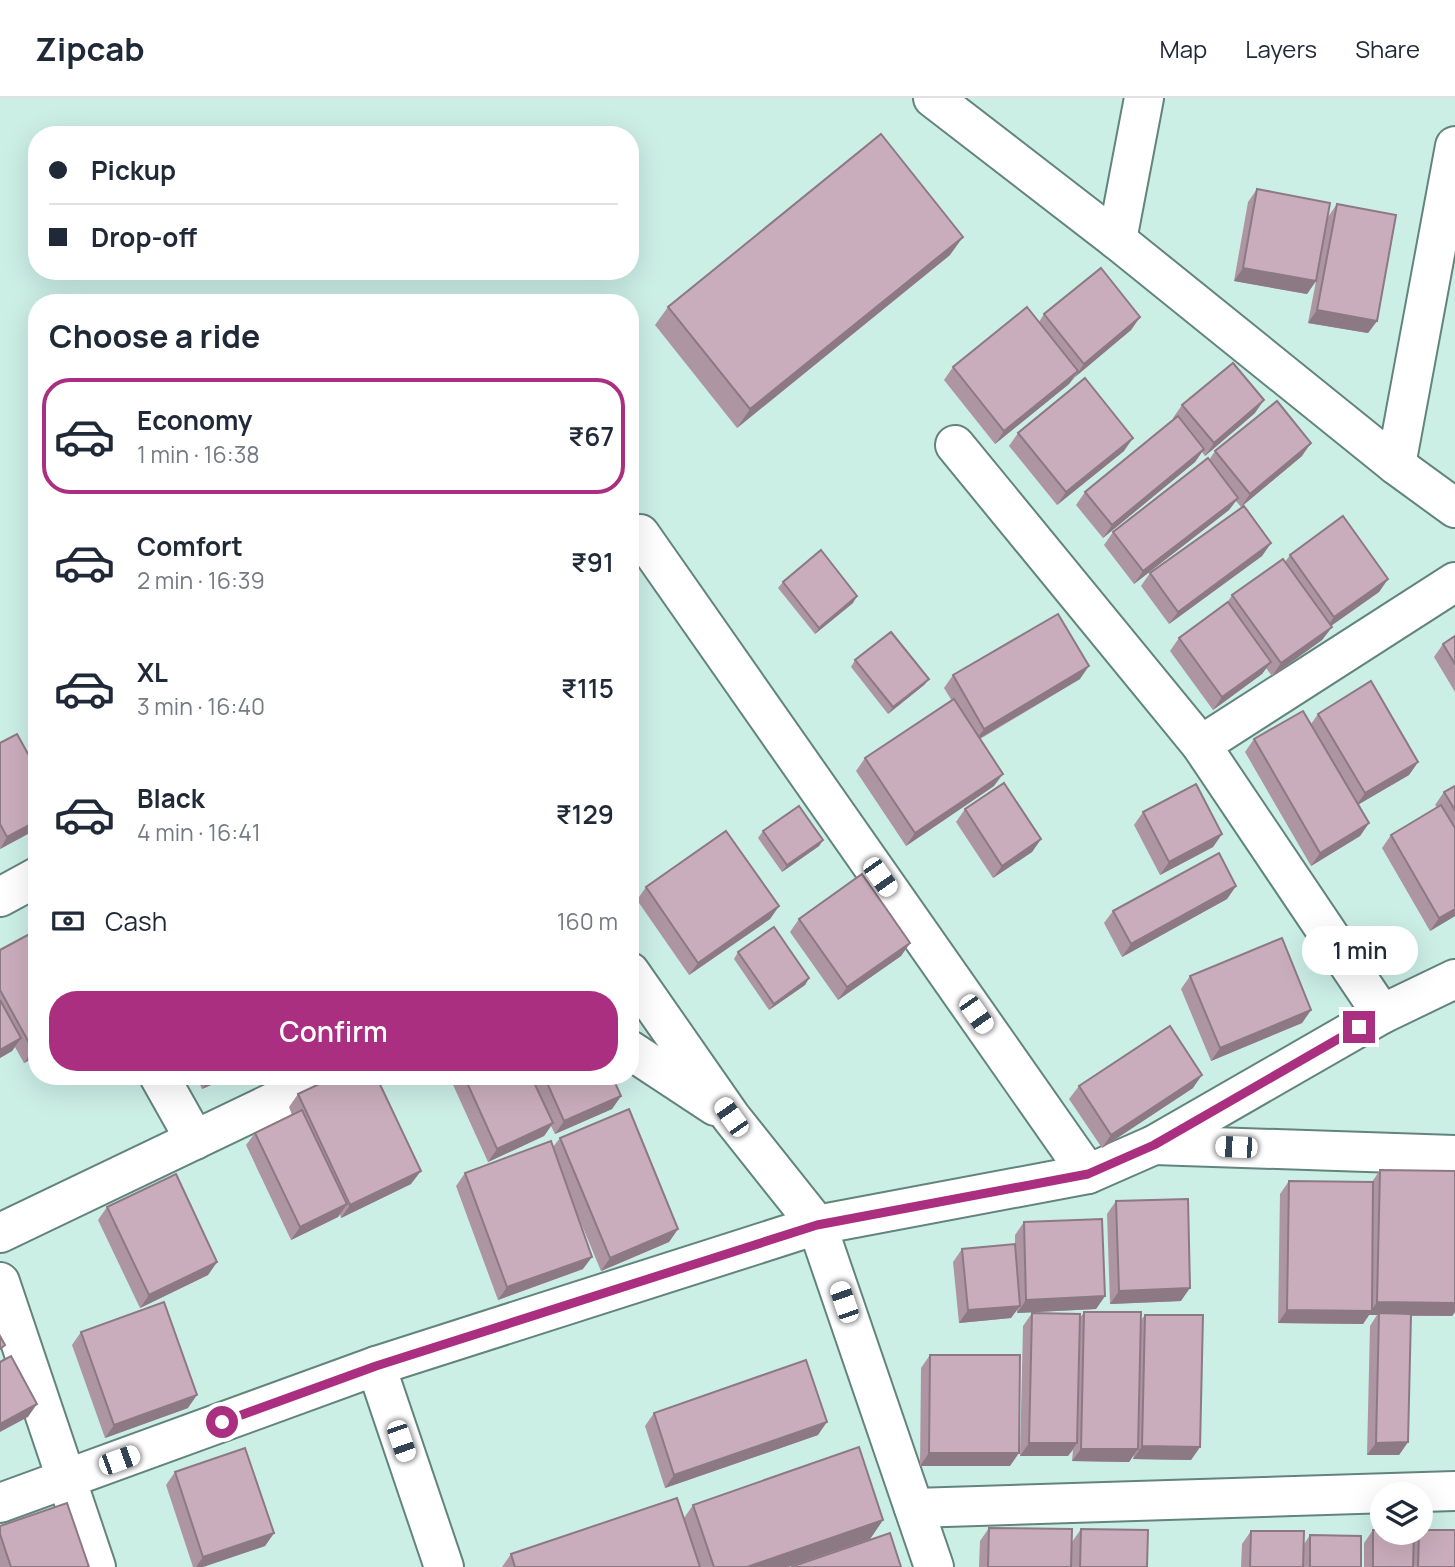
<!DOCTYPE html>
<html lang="en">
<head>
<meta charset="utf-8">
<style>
  :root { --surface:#fff; --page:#f2f2f3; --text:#1f2937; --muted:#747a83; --line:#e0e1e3; --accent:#ab2f80 }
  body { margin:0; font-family:Manrope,sans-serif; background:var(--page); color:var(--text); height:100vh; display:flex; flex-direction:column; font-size:26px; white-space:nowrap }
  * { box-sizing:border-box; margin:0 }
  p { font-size:23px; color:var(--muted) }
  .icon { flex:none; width:38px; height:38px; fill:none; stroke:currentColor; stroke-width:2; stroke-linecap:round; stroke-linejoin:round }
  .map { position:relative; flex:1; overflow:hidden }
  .details { position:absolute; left:28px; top:196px; width:611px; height:791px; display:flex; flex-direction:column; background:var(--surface); border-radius:28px; box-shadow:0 7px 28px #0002 }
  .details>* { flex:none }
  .top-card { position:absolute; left:28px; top:28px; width:611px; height:154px; border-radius:28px; box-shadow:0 7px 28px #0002; display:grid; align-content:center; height:154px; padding:0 21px; background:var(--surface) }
  .fabs { position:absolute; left:1370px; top:1384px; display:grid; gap:14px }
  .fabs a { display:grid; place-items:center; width:63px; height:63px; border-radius:50%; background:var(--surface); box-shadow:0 7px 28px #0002; font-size:35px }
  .end { position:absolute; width:32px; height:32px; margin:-16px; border:9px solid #ab2f80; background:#fff; box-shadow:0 0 0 4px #fff }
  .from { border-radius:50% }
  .bubble { position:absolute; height:49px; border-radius:24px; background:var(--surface); box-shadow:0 7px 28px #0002; font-size:23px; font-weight:600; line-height:49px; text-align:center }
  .car { position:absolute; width:21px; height:42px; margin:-21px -10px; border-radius:9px; box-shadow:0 0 5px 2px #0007; background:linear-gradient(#fff 24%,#345 0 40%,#fff 0 76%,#345 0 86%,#fff 0) }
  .top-card b { display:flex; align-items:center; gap:24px; height:66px; font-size:26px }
  .top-card b+b { border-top:2px solid var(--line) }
  .top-card i { width:18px; height:18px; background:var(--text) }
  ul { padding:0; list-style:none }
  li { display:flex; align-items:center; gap:21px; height:116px; margin:0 14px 10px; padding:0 7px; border:4px solid transparent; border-radius:28px }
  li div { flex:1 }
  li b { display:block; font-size:26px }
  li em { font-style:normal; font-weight:600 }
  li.active { border-color:var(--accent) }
  li>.icon { width:63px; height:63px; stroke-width:1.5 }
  h2 { padding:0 21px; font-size:32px; line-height:84px }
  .pay { display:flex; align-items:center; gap:18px; height:77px; padding:0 21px; font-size:26px }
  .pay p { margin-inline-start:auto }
  .button { display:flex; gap:14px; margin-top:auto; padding:14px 21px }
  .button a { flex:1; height:80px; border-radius:28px; background:var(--accent); color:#fff; font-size:28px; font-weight:600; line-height:80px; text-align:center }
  header { display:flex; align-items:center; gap:42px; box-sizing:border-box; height:98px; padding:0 35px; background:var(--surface); border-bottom:2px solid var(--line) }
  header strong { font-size:33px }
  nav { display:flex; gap:38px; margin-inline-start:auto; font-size:24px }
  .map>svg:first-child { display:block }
</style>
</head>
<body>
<header>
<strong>Zipcab</strong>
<nav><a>Map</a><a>Layers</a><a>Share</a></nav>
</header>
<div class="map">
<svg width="1455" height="1469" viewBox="0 0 1455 1469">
  <rect width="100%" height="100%" fill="#cbeee5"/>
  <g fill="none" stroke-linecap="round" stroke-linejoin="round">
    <g stroke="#63847c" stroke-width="42">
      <g id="minor">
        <polyline points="933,0 1117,142 1396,367 1455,410"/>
        <polyline points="1117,142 1144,0"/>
        <polyline points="955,347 1201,647 1382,916"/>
        <polyline points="1396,367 1455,48"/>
        <polyline points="640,436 1088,1076"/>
        <polyline points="1201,647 1455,484"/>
        <polyline points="0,799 37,779"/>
        <polyline points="630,874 731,1019 817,1127 934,1469"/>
        <polyline points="630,952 715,1008"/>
        <polyline points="159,978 195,1042"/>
        <polyline points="1154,1047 1455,1057"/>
        <polyline points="0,1135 328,978"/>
        <polyline points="0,1184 96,1469"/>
        <polyline points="376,1268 444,1469"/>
        <polyline points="0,1405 376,1268 817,1127 1088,1076 1154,1047 1382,916 1455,881"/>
        <polyline points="914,1410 1455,1393"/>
      </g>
    </g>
    <use href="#minor" stroke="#fff" stroke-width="38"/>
  </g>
  <g fill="#ae95a2">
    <polygon points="1257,91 1328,119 1337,106 1377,223 1368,235 1308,225 1316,183 1307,196 1234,183 1248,104"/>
    <polygon points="950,157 737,330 655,227 668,209"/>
    <polygon points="1044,216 1140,219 1131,232 1075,279 1069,286 995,346 944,282 953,269 1039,224"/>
    <polygon points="1182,307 1255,315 1205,358 1202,354 1195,364 1103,440 1076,407 1085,394 1174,321 1173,320"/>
    <polygon points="1018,335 1124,353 1057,407 1009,348"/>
    <polygon points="1215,353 1302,358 1241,409 1236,403 1229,412 1134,486 1104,447 1113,434 1209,362"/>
    <polygon points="1271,445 1262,458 1169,526 1141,488 1150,475"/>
    <polygon points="1290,457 1388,481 1379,494 1331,528 1332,529 1322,542 1272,578 1266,570 1262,576 1213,612 1170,553 1179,540 1227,505 1232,497 1285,464"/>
    <polygon points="783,484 853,505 815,536 778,490"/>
    <polygon points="1455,538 1455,594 1434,559 1443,546"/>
    <polygon points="855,562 929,581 924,587 888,616 851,569"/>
    <polygon points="953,577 1080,581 980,641 994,688 906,748 856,673 865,660 952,603 944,590"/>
    <polygon points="1318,616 1418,664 1409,677 1358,706 1369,725 1360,738 1311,768 1245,654 1254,641 1311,626"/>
    <polygon points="0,645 37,731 0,751"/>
    <polygon points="1455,688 1455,818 1430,833 1382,750 1391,737 1437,709 1435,707 1444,694"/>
    <polygon points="965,711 1041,741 1032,754 993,780 956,724"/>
    <polygon points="1143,714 1222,736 1213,749 1160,777 1134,727"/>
    <polygon points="763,733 823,742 819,748 782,774 758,740"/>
    <polygon points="1236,788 1227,801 1122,859 1104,825 1113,813"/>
    <polygon points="646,789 779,808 770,821 689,877 637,802"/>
    <polygon points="799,821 910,845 901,858 838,902 790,834"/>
    <polygon points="37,832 37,958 24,965 15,949 12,953 0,960 0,852"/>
    <polygon points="738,854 809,880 805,887 769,912 734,861"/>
    <polygon points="1190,878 1311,912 1302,925 1211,963 1181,891"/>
    <polygon points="196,978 231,978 202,991"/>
    <polygon points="449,978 612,978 621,998 612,1011 555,1036 551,1028 544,1038 488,1064"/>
    <polygon points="1079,988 1193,990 1102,1050 1069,1001"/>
    <polygon points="298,996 411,1086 341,1120 340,1116 338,1119 291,1142 246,1047 255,1035 292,1017 289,1009"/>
    <polygon points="560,1040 678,1131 669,1144 601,1173 576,1113 583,1171 498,1202 456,1088 465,1075 553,1049"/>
    <polygon points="1380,1072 1455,1073 1455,1214 1452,1218 1411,1218 1408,1344 1399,1357 1367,1357 1370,1228 1377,1217 1369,1217 1363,1226 1278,1225 1280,1096 1289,1083 1372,1084"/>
    <polygon points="1116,1103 1181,1203 1110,1206 1107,1116"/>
    <polygon points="107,1109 217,1164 208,1177 140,1210 98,1122"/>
    <polygon points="1024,1124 1105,1198 1096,1211 1017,1215 1017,1211 1011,1220 959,1225 953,1164 962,1151 1015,1152 1015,1137"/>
    <polygon points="1084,1214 1141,1222 1145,1217 1200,1349 1191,1362 1133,1361 1134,1357 1129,1364 1072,1363 1073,1352 1068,1358 1020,1358 1023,1228 1032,1215 1080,1220"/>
    <polygon points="81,1234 188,1310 105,1340 72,1247"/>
    <polygon points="930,1257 1010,1368 920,1368 921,1270"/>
    <polygon points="654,1315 818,1337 665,1390 645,1328"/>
    <polygon points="175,1374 274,1435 265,1448 203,1469 193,1469 166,1387"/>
    <polygon points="693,1407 883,1422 870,1441 788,1469 502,1469 511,1456 684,1420"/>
    <polygon points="0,1428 89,1469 0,1469"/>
    <polygon points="989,1430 1072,1444 1081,1431 1147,1469 979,1469 980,1443"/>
    <polygon points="1373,1432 1414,1440 1417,1435 1421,1435 1455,1469 1364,1469 1364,1445"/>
    <polygon points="1251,1433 1304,1446 1310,1437 1361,1469 1241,1469 1242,1446"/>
  </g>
  <g fill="#8d7984">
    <polygon points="963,139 950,157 737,330 750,311"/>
    <polygon points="1243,170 1316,183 1307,196 1234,183"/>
    <polygon points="1317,212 1377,223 1368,235 1308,225"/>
    <polygon points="1140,219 1131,232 1075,279 1084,266"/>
    <polygon points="1078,273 1069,286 995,346 1004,333"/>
    <polygon points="1264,302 1255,315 1205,358 1214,345"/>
    <polygon points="1133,340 1124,353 1057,407 1066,394"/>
    <polygon points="1311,345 1302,358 1241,409 1250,396"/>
    <polygon points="1204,351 1195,364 1103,440 1112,427"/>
    <polygon points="1238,400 1229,412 1134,486 1143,473"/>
    <polygon points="1271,445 1262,458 1169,526 1178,514"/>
    <polygon points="1388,481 1379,494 1325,532 1334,519"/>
    <polygon points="857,498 853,505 815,536 819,530"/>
    <polygon points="1332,529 1322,542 1272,578 1281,565"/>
    <polygon points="1271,564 1262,576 1213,612 1222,599"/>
    <polygon points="1089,568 1080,581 975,643 984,631"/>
    <polygon points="929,581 924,587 888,616 893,609"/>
    <polygon points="1418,664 1409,677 1356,708 1365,695"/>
    <polygon points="1003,676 994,688 906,748 915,735"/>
    <polygon points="37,723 37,731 0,751 7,739"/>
    <polygon points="1369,725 1360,738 1311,768 1320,755"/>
    <polygon points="1222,736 1213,749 1160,777 1169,764"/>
    <polygon points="1041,741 1032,754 993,780 1002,768"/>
    <polygon points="823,742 819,748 782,774 787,767"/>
    <polygon points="1236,788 1227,801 1122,859 1131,846"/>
    <polygon points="779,808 770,821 689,877 698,865"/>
    <polygon points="1455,811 1455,818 1430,833 1439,820"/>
    <polygon points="910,845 901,858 838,902 847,889"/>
    <polygon points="809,880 805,887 769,912 774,906"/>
    <polygon points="1311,912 1302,925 1211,963 1220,950"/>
    <polygon points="21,940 12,953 0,960 0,952"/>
    <polygon points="37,950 37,958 24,965 33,952"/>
    <polygon points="1202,977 1193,990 1102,1050 1111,1037"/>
    <polygon points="221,978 231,978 202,991 207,985"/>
    <polygon points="621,998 612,1011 555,1036 564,1023"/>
    <polygon points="553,1025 544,1038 488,1064 497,1051"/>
    <polygon points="421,1073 411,1086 341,1120 350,1107"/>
    <polygon points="347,1106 338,1119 291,1142 300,1129"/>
    <polygon points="678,1131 669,1144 601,1173 610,1160"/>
    <polygon points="592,1159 583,1171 498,1202 507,1189"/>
    <polygon points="217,1164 208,1177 140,1210 149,1197"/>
    <polygon points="1190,1190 1181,1203 1110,1206 1119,1193"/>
    <polygon points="1105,1198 1096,1211 1017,1215 1026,1202"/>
    <polygon points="1377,1204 1455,1205 1455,1214 1452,1218 1379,1217 1379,1215 1377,1217 1369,1217 1363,1226 1278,1225 1287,1212 1371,1213"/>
    <polygon points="1020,1208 1011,1220 959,1225 968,1212"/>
    <polygon points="197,1297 188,1310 105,1340 114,1327"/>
    <polygon points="37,1306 28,1319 0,1334 0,1326"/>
    <polygon points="827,1324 818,1337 665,1390 674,1377"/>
    <polygon points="1408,1344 1399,1357 1367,1357 1376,1345"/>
    <polygon points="1029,1345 1077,1345 1068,1358 1020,1358"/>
    <polygon points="1142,1348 1200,1349 1191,1362 1133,1361"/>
    <polygon points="1081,1351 1138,1351 1129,1364 1072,1363"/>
    <polygon points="929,1355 1019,1355 1010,1368 920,1368"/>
    <polygon points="883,1422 870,1441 788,1469 747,1469"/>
    <polygon points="274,1435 265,1448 203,1469 196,1469 203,1459"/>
  </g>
  <g fill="#caadbc" stroke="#8d7984" stroke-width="2">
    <polygon points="881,36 963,139 750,311 668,209"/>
    <polygon points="1257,91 1330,105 1316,183 1243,170"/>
    <polygon points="1337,106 1396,117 1377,223 1317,212"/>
    <polygon points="1101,170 1140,219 1084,266 1044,216"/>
    <polygon points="1027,209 1078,273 1004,333 953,269"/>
    <polygon points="1233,265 1264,302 1214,345 1182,307"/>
    <polygon points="1085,280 1133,340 1066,394 1018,335"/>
    <polygon points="1277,303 1311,345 1250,396 1215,353"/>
    <polygon points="1178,318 1204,351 1112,427 1085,394"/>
    <polygon points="1208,360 1238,400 1143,473 1113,434"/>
    <polygon points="1244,408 1271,445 1178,514 1150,475"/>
    <polygon points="1343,418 1388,481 1334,519 1290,457"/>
    <polygon points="821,452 857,498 819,530 783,484"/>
    <polygon points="1283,461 1332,529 1281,565 1232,497"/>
    <polygon points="1228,504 1271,564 1222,599 1179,540"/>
    <polygon points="1058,516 1089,568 984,631 953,577"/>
    <polygon points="891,534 929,581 893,609 855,562"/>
    <polygon points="1455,538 1455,566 1443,546"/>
    <polygon points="1371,583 1418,664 1365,695 1318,616"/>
    <polygon points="954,601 1003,676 915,735 865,660"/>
    <polygon points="1303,613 1369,725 1320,755 1254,641"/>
    <polygon points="17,636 37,672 37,723 7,739 0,726 0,645"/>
    <polygon points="1004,685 1041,741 1002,768 965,711"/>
    <polygon points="1196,686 1222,736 1169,764 1143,714"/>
    <polygon points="1455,688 1455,712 1444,694"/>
    <polygon points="1441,707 1455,730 1455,811 1439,820 1391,737"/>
    <polygon points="799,708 823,742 787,767 763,733"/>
    <polygon points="726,733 779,808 698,865 646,789"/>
    <polygon points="1219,755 1236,788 1131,846 1113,813"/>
    <polygon points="862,776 910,845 847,889 799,821"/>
    <polygon points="774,829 809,880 774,906 738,854"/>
    <polygon points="37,832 37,950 33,952 0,892 0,852"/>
    <polygon points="1282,840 1311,912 1220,950 1190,878"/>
    <polygon points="0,902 21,940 0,952"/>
    <polygon points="1170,928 1202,977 1111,1037 1079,988"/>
    <polygon points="204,978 221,978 207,985"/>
    <polygon points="336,978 376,978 421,1073 350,1107 298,996"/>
    <polygon points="464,978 531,978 553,1025 497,1051"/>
    <polygon points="544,978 612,978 621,998 564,1023"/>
    <polygon points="629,1011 678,1131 610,1160 560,1040"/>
    <polygon points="302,1012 347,1106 300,1129 255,1035"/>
    <polygon points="551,1043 592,1159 507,1189 465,1075"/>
    <polygon points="1380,1072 1455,1073 1455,1205 1377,1204"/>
    <polygon points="176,1076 217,1164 149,1197 107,1109"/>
    <polygon points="1289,1083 1373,1084 1372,1213 1287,1212"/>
    <polygon points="1188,1101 1190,1190 1119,1193 1116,1103"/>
    <polygon points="1102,1121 1105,1198 1026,1202 1024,1124"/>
    <polygon points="1015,1146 1020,1208 968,1212 962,1151"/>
    <polygon points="164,1204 197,1297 114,1327 81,1234"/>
    <polygon points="1084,1214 1141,1214 1138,1351 1081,1351"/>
    <polygon points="1032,1215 1080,1216 1077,1345 1029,1345"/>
    <polygon points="1379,1215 1411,1216 1408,1344 1376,1345"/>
    <polygon points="1145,1217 1203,1217 1200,1349 1142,1348"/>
    <polygon points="0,1238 5,1247 0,1251"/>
    <polygon points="930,1257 1020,1257 1019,1355 929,1355"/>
    <polygon points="11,1258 37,1306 0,1326 0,1264"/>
    <polygon points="806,1262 827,1324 674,1377 654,1315"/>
    <polygon points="859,1349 883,1422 747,1469 714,1469 693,1407"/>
    <polygon points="245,1350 274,1435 203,1459 175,1374"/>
    <polygon points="677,1400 700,1469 515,1469 511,1456"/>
    <polygon points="67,1405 89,1469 11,1469 0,1436 0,1428"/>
    <polygon points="989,1430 1072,1431 1071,1469 988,1469"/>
    <polygon points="1081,1431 1148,1432 1147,1469 1080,1469"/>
    <polygon points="1373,1432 1382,1432 1382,1435 1414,1435 1413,1469 1373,1469"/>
    <polygon points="1421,1432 1455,1432 1455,1469 1418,1469 1419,1435 1421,1435"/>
    <polygon points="1251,1433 1304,1433 1303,1469 1250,1469"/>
    <polygon points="890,1435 901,1469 791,1469"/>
    <polygon points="1310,1437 1361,1438 1361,1469 1310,1469"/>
  </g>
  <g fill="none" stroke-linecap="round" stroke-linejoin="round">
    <polyline stroke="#ab2f80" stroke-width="9" points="222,1324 376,1268 817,1127 1088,1076 1154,1047 1359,929"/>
  </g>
</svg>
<div class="fabs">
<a><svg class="icon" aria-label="layers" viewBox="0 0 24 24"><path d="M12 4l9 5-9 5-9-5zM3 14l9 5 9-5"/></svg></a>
</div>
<i class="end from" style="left:222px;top:1324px"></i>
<i class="end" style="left:1359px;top:929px"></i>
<div class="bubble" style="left:1302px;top:828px;width:116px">1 min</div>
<i class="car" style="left:880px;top:779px;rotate:145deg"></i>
<i class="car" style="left:976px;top:916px;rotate:145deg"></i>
<i class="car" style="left:731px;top:1019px;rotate:325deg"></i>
<i class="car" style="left:1236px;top:1049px;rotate:272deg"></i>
<i class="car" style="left:844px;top:1204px;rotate:341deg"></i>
<i class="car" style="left:401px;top:1343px;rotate:161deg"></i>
<i class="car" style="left:119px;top:1362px;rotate:70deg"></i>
<div class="top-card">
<b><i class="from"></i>Pickup</b>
<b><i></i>Drop-off</b>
</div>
<section class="details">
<h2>Choose a ride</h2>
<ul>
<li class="active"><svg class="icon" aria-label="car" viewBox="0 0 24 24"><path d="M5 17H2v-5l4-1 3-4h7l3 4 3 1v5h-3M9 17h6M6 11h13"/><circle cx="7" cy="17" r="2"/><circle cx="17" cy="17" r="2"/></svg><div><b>Economy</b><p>1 min · 16:38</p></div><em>₹67</em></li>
<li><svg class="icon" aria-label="car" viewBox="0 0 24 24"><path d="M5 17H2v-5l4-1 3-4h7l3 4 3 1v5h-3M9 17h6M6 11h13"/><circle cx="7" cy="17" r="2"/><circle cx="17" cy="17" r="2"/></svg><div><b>Comfort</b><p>2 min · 16:39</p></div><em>₹91</em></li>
<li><svg class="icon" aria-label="car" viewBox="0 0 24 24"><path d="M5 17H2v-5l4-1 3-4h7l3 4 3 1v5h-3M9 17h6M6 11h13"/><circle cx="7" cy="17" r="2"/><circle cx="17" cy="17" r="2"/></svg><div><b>XL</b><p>3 min · 16:40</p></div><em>₹115</em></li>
<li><svg class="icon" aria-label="car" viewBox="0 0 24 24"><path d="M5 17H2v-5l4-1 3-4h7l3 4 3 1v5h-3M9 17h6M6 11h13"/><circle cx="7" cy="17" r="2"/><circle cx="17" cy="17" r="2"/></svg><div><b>Black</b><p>4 min · 16:41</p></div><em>₹129</em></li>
</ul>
<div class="pay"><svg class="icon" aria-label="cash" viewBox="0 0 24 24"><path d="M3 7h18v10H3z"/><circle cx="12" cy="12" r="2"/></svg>Cash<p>160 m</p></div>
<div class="button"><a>Confirm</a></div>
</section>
</div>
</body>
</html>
